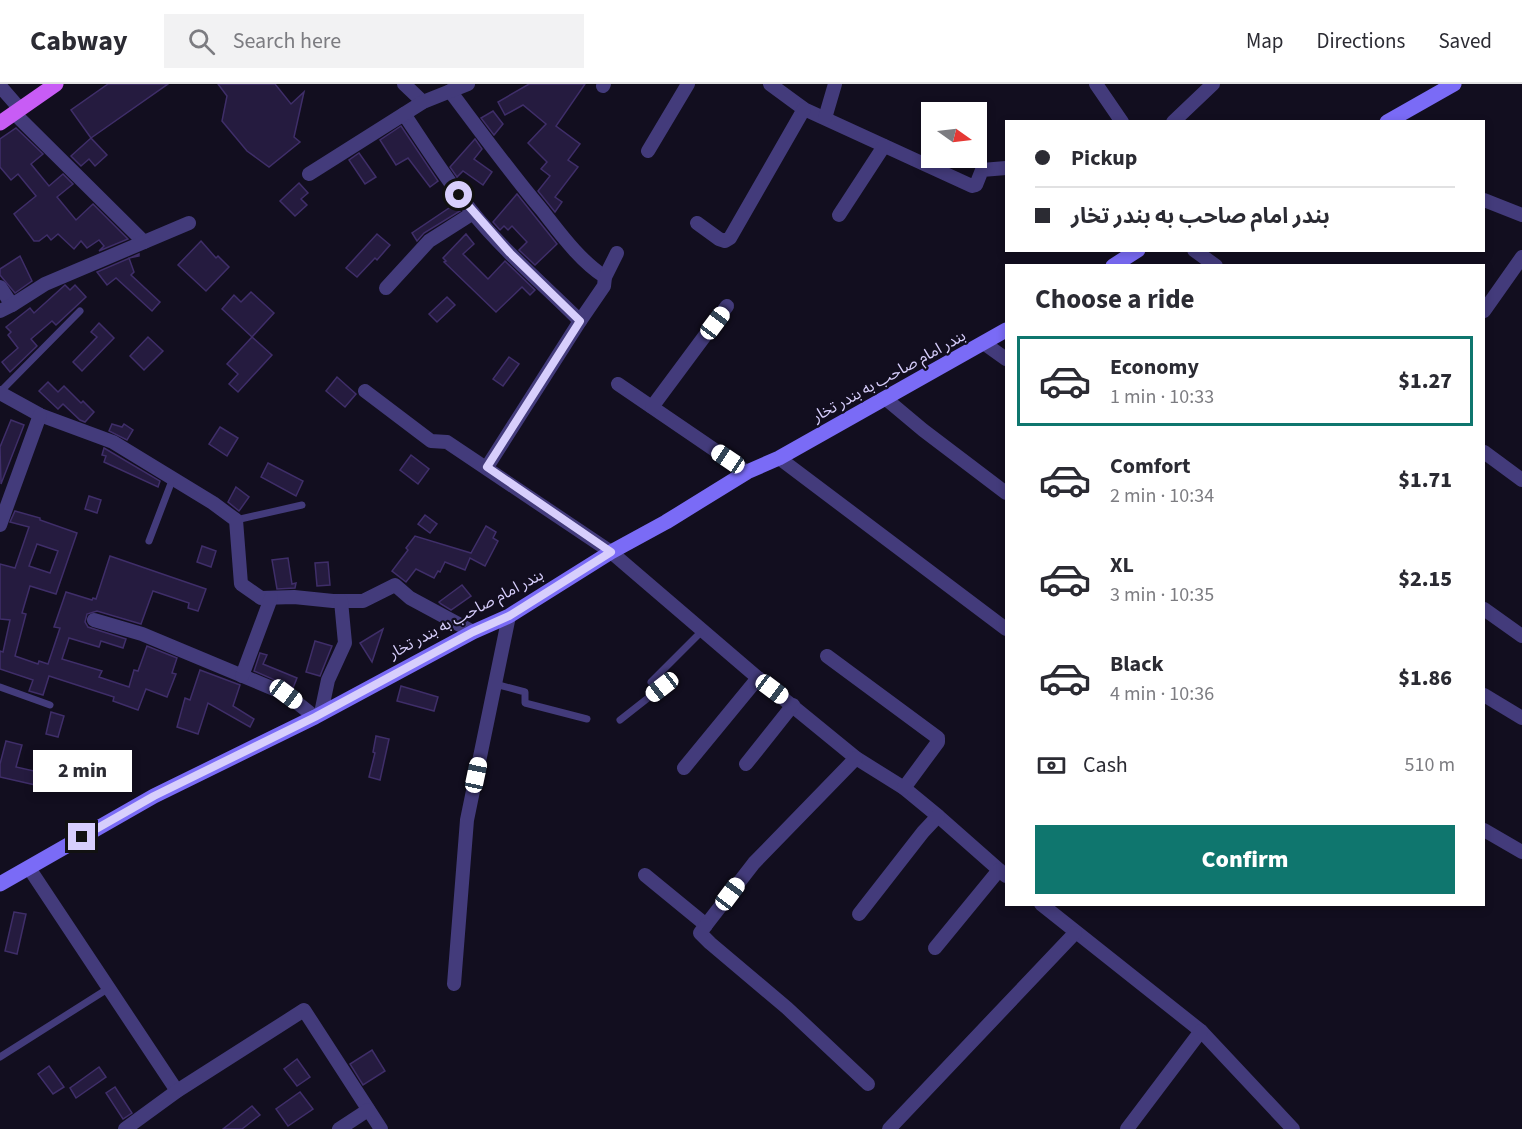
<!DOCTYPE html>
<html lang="en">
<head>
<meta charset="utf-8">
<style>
  :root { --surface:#fff; --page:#f2f2f3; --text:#2b2b33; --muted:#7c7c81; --line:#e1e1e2; --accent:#0f766e }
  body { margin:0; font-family:"Source Sans 3","Noto Sans Arabic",sans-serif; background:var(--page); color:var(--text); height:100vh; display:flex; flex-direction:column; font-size:22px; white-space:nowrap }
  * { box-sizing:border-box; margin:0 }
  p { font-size:20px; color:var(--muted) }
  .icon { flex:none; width:33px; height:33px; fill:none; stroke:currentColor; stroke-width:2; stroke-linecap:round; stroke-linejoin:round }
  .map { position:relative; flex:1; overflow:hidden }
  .side { position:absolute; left:1005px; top:180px; width:480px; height:642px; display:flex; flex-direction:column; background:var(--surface); border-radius:0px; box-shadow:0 3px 9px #0003 }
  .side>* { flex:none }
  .hud { position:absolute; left:1005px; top:36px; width:480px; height:132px; border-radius:0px; box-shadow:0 3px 9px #0003; display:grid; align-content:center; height:132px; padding:0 30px; background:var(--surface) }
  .needle { width:39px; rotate:104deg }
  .buttons { position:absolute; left:921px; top:18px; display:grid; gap:12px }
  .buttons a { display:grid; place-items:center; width:66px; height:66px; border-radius:0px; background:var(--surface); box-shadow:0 3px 9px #0003; font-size:30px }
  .end { position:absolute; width:27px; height:27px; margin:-14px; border:8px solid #d7cefc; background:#111; box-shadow:0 0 0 3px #111 }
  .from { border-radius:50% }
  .bubble { position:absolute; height:42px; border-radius:0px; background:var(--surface); box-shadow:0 3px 9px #0003; font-size:20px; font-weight:800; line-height:42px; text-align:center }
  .car { position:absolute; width:18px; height:36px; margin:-18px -9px; border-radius:8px; box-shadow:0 0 4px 2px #0007; background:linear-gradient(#fff 24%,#345 0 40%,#fff 0 76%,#345 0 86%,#fff 0) }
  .hud b { display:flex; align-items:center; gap:21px; height:57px; font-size:22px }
  .hud b+b { border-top:2px solid var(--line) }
  .hud i { width:15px; height:15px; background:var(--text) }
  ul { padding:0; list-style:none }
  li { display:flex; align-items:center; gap:18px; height:90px; margin:0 12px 9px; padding:0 18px; border:3px solid transparent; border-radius:0px }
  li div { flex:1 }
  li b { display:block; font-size:22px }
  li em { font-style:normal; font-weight:800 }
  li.current { border-color:var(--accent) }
  li>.icon { width:54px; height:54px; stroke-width:1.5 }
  h2 { padding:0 30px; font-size:27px; line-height:72px }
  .pay { display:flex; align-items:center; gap:15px; height:66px; padding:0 30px; font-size:22px }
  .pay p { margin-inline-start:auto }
  .cta { display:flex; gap:12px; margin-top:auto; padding:12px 30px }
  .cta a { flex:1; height:69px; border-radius:0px; background:var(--accent); color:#fff; font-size:24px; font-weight:800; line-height:69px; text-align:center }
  header { display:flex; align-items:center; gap:36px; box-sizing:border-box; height:84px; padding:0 30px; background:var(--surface); border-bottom:2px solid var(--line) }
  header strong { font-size:28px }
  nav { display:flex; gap:33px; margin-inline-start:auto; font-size:21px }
  .search { width:420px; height:54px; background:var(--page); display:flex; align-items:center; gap:15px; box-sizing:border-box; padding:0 21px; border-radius:0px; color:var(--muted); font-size:22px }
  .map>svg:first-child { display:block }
</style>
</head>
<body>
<header>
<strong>Cabway</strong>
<div class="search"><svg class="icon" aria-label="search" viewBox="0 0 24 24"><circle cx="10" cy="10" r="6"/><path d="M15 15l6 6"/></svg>Search here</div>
<nav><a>Map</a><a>Directions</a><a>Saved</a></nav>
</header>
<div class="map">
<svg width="1522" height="1045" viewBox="0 0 1522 1045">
  <rect width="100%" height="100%" fill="#120e1f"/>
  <g fill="#251b3f" stroke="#3f2e69" stroke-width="1.5" fill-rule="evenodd">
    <polygon points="108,0 168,0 91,54 107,71 95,82 89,75 81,82 71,72 91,54 71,26"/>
    <polygon points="218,0 275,0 291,20 304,8 294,53 300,58 269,83 247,67 222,37 227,12"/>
    <polygon points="529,0 585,0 556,42 580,60 568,76 578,83 555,113 562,118 555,128 538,107 550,92 541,85 547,78 528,59 546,40 523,21 505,31 498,18"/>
    <polygon points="493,27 503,40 494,51 481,34"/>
    <polygon points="401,42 438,97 430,103 408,74 396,81 380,56"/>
    <polygon points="16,44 43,70 31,80 49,102 63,90 73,100 57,113 76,136 93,120 128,155 99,167 104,162 99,156 87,164 81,157 74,165 58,150 51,156 47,151 39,157 34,157 14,130 36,112 18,90 11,96 0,83 0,55"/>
    <polygon points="475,55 482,65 474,75 492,88 483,101 463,87 457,93 450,83"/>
    <polygon points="359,69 376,93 365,100 349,76"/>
    <polygon points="299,99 308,109 301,115 307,121 295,132 280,117"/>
    <polygon points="517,110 557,160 535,181 519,166 527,158 512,142 508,146 504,142 500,146 493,138"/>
    <polygon points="455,120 460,127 424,149 417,157 412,149"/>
    <polygon points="377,150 390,161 377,176 375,174 357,193 346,184"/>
    <polygon points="466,150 474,160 463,170 488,195 505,177 535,206 530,211 522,203 496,228 444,178 446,177 443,174"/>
    <polygon points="201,157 216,174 218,172 229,183 206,207 178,181"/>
    <polygon points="139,170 139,172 129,174 134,188 131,191 160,218 152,227 116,194 107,201 97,188"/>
    <polygon points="20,172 32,197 15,209 0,191 0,185"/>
    <polygon points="65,201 70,206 75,201 86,213 56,241 52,237 31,255 37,262 10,288 2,278 18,264 8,251 11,248 6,243 30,224 34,229"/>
    <polygon points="251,208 274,229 252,253 272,271 238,308 229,300 238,290 227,280 252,253 222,225 234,211 241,218"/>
    <polygon points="447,213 455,221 437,238 429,230"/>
    <polygon points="99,239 114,254 82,287 73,278 97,253 91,248"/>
    <polygon points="148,253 163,267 144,286 130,272"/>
    <polygon points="509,273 519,280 503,302 493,295"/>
    <polygon points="337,293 356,310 345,323 326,307"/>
    <polygon points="48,298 58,308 64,302 81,319 83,317 94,328 85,338 80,336 63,320 58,325 39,307"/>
    <polygon points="11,336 24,341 1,400 0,363"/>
    <polygon points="112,340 122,343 124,340 133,346 127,356 109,347"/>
    <polygon points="220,343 238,354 227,372 209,360"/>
    <polygon points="104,364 160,397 158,403 104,378 106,372 102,371"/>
    <polygon points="411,371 429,385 418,400 400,386"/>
    <polygon points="268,379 303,397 296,412 261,393"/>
    <polygon points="236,403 249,413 239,427 228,418"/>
    <polygon points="89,412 101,416 97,429 85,425"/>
    <path d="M15,427L40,434V436L77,449L56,510L30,502L22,529L26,530L15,572L38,580L39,577L48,580L60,544L54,543L66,508L92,516L93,514L96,515L110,472L206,505L198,527L188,524L189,519L153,507L141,540L97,527L87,530L85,538L88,543L126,555L123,564L101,557L99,563L69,554L62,575L102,587L99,593L129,603L134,586L138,587L147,562L177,574L172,589L176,590L167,613L146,605L138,626L113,617L114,613L49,592L43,611L29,607L33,596L0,585V567L3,568L10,536L0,535V480L15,484L29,443L10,438ZM37,460L58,467L50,489L29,482Z"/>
    <polygon points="425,431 437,440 430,449 418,440"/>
    <polygon points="486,442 496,448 493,454 498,457 485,482 470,474 465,486 445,478 440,488 438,487 434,494 416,485 406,498 392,487 408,466 406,464 415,452 471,469"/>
    <polygon points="202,462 216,467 211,483 197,478"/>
    <polygon points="288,474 292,500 296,499 295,504 277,505 272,476"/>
    <polygon points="328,478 330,501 317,502 315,479"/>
    <polygon points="462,501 471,512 451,526 441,520 439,518"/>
    <polygon points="383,545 372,578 360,559"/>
    <polygon points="315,557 332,562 320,592 306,588"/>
    <polygon points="260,569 267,571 263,580 297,594 293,604 254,587"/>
    <polygon points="200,586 240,601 233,622 254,635 250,643 208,619 198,650 177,643 185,614 190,616"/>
    <polygon points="401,602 438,613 434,627 397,617"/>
    <polygon points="51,628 64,632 58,653 46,650"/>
    <polygon points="376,652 389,655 380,696 369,693 375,669 373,668"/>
    <polygon points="6,657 22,661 16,683 43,689 40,702 0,693 0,680"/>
    <polygon points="14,828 26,830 17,870 5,867"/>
    <polygon points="372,966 385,987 363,1001 350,980"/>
    <polygon points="297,975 310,993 297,1002 284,985"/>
    <polygon points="49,982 64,1003 53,1010 38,990"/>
    <polygon points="99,983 106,993 76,1014 70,1004"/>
    <polygon points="115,1003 132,1029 123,1035 106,1009"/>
    <polygon points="300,1008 313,1025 288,1042 276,1025"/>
    <polygon points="252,1022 260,1031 242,1045 223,1045"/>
  </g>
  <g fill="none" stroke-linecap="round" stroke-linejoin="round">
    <g stroke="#433b7b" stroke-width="7">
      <polyline points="0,308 80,227"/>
      <polyline points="236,436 302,421"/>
      <polyline points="149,457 173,394"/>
      <polyline points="495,600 525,608 525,619 587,635"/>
      <polyline points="0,603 50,621"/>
      <polyline points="620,636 662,603 651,598 703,546"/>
      <polyline points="0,973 109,904"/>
    </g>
    <g stroke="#433b7b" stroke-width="14">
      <polyline points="404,0 423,18"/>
      <polyline points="770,0 804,25 972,102 976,101 982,86 1006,84"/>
      <polyline points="1096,0 1122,38"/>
      <polyline points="0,2 20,25"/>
      <polyline points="603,2 604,0"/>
      <path d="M450,7C480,47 509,87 541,125C560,149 579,176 605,193"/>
      <polyline points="14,29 144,158"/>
      <path d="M404,30C426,63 448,98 473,129C504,167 545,202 580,237"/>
      <polyline points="825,34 835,0"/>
      <polyline points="1173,38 1213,0"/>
      <polyline points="648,67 688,0"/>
      <polyline points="309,90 423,18 468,0"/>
      <polyline points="1484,116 1522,131"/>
      <polyline points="839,131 884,62"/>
      <polyline points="697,139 719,155 725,157 730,154 804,25"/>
      <polyline points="1194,166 1216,182"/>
      <polyline points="0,203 12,221"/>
      <polyline points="386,204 429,157 473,129"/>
      <polyline points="0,227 12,221 45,200 189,139"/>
      <polyline points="1484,227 1522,173"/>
      <polyline points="985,260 1006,275"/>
      <polyline points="618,300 747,388"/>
      <polyline points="365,307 431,357 447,358 611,468 758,594 856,674 904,704 938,732 1006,792"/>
      <polyline points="0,309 40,331 113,358 213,419 236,436 241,500 261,514 294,513 333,517 363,517 395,501 410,514 473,548"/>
      <polyline points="886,315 923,346 1006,409"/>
      <polyline points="652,323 727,222"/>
      <polyline points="1484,368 1522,396"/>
      <polyline points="779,374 1006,545"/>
      <polyline points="487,383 580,237 604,202 605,193 617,169"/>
      <polyline points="0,441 40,331"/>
      <polyline points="1484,525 1522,552"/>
      <polyline points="94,536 142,550 286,610 315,633"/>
      <polyline points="827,572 938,654 938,658 904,704"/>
      <polyline points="242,592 271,514"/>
      <polyline points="1484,611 1522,634"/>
      <polyline points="321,629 328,596 345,559 341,517"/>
      <polyline points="746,680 793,621"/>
      <polyline points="684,684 758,594"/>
      <polyline points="1484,746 1522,768"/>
      <polyline points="29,784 177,1007"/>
      <polyline points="645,791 706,841 754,779 856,674"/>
      <polyline points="1041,820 1201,947 1293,1045"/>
      <polyline points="859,830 923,748 938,732"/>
      <polyline points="706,841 700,849 710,859 787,924 868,1000"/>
      <polyline points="935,864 999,786"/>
      <polyline points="454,900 467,736 509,532"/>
      <polyline points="125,1045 177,1007 304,926 381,1045"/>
      <polyline points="339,1045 368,1026"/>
      <polyline points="889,1045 1075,849"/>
      <polyline points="1127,1045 1201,947"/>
    </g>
    <g stroke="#7a6bf6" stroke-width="15">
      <polyline points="1387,38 1454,0"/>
      <polyline points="1113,182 1138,166"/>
      <polyline points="0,800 154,712 315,633 473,548 509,532 611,468 666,438 747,388 779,374 1006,246"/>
    </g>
    <polyline stroke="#c85cf5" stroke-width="15" points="0,39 56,0"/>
  </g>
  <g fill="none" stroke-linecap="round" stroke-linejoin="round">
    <polyline stroke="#d7cefc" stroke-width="8" points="82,753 154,712 315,633 473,548 509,532 611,468 487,383 580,237 510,169 459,111"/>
  </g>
  <g text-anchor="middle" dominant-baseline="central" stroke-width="4.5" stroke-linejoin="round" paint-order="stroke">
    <g font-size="16" fill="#d7cefc" stroke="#120e1f">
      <text transform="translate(889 292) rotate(-29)">بندر امام صاحب به بندر تخار</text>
      <text transform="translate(466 530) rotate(-28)">بندر امام صاحب به بندر تخار</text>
    </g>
  </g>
</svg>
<div class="buttons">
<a><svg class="needle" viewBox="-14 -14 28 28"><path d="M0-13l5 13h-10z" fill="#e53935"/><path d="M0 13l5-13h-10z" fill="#7c7c81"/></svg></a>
</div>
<i class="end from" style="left:459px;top:111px"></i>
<i class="end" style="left:82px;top:753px"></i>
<div class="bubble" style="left:33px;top:666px;width:99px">2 min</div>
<i class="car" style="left:715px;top:239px;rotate:37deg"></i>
<i class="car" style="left:728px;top:375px;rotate:304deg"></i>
<i class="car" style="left:662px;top:603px;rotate:232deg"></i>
<i class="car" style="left:772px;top:605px;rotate:127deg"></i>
<i class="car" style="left:286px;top:610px;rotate:127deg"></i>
<i class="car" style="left:476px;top:691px;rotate:12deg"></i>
<i class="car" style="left:730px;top:810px;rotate:37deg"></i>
<div class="hud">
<b><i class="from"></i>Pickup</b>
<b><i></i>بندر امام صاحب به بندر تخار</b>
</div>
<section class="side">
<h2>Choose a ride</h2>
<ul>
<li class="current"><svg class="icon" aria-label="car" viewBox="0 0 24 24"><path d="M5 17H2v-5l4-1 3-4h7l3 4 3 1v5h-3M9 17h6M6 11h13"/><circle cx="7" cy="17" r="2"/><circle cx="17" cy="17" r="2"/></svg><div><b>Economy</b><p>1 min · 10:33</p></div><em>$1.27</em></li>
<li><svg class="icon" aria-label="car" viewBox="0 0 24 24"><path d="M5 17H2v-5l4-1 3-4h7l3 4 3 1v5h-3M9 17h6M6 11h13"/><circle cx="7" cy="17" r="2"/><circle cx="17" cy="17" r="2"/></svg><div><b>Comfort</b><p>2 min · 10:34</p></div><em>$1.71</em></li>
<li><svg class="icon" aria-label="car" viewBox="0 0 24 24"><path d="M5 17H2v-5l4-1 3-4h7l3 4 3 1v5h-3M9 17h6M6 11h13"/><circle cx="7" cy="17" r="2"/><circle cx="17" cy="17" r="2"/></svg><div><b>XL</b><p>3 min · 10:35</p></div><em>$2.15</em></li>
<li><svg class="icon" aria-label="car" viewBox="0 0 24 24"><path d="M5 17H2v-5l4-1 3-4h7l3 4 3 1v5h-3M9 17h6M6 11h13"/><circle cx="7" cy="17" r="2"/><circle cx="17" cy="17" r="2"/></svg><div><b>Black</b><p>4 min · 10:36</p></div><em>$1.86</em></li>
</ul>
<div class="pay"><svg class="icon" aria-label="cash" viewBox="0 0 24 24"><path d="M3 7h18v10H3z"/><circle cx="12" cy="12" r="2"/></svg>Cash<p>510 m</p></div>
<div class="cta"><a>Confirm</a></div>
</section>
</div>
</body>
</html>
